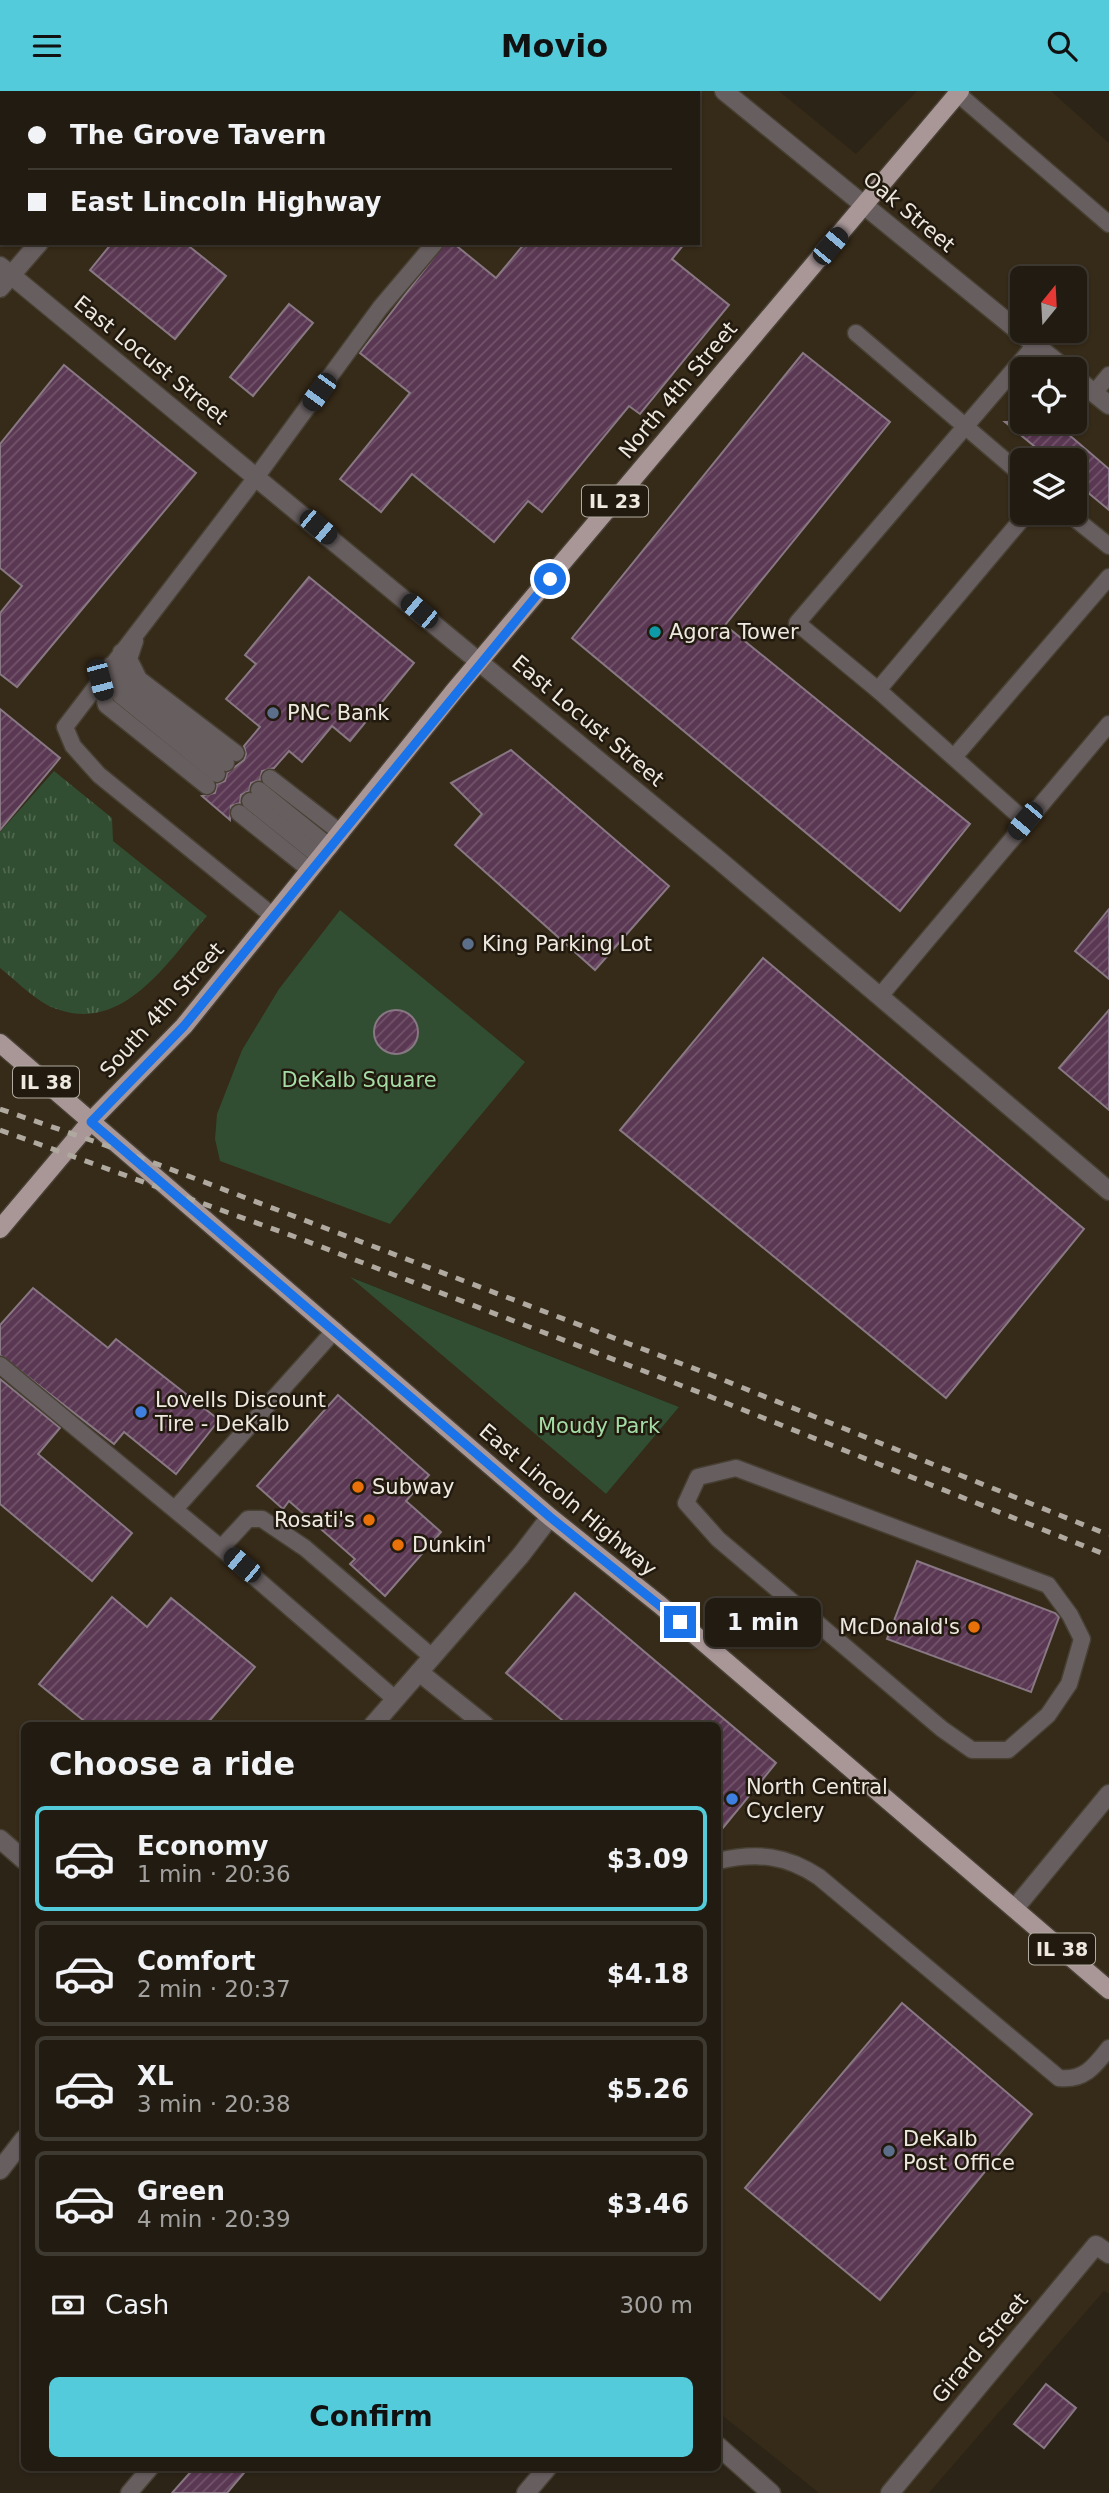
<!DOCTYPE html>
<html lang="en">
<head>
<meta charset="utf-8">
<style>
  :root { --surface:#211b11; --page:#2d281f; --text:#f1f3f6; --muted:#a2a19f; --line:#3e3931; --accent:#53cbda }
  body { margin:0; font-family:"DejaVu Sans",sans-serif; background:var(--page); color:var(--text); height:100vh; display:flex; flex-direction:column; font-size:26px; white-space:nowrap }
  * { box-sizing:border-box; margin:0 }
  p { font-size:23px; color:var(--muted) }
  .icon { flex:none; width:38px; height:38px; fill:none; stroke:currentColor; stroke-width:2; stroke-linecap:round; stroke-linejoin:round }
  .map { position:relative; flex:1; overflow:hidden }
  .drawer { position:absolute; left:21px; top:1631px; width:700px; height:749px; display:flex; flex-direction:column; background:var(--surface); border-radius:10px; box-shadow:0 2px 5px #0004,0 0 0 2px var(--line) }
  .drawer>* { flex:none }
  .hud { position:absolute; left:0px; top:0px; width:700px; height:154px; box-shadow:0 2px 5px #0004,0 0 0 2px var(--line); display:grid; align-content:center; height:154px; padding:0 28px; background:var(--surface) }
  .needle { width:46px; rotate:18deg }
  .buttons { position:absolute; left:1010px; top:175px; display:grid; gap:14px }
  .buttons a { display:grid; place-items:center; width:77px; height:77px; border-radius:10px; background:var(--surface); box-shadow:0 2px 5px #0004,0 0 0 2px var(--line); font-size:35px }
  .end { position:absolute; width:32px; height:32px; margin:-16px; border:9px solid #1a73e8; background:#fff; box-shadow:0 0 0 4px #fff }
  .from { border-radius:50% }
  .bubble { position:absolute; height:49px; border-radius:10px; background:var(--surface); box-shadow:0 2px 5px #0004,0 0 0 2px var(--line); font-size:23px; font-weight:700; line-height:49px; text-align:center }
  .car { position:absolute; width:21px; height:42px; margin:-21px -10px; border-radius:9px; box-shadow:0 0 5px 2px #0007; background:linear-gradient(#222 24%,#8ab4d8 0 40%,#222 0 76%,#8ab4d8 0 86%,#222 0) }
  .hud b { display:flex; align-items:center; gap:24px; height:66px; font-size:26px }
  .hud b+b { border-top:2px solid var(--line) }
  .hud i { width:18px; height:18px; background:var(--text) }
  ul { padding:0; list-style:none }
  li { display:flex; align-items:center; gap:21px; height:105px; margin:0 14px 10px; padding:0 14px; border:4px solid var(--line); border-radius:10px }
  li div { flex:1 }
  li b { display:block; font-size:26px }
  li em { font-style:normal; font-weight:700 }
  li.current { border-color:var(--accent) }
  li>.icon { width:63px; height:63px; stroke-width:1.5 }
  h2 { padding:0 28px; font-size:32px; line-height:84px }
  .pay { display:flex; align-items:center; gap:18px; height:77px; padding:0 28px; font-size:26px }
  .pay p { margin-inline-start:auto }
  .button { display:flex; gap:14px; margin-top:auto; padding:14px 28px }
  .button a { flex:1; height:80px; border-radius:10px; background:var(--accent); color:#111; font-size:28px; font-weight:700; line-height:80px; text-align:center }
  header { display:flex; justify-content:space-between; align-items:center; height:91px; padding:0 28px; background:var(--accent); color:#111; font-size:32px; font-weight:700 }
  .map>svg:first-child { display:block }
</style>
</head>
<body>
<header><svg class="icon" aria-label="menu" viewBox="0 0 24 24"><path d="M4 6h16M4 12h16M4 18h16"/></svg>Movio<svg class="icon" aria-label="search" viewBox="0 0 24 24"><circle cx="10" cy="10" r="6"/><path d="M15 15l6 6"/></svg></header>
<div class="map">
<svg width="1109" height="2402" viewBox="0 0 1109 2402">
  <defs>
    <pattern id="grass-tufts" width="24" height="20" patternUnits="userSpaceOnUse" patternTransform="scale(1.75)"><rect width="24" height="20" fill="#314e32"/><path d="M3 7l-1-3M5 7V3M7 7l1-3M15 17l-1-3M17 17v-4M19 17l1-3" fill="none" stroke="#4f684f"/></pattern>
    <pattern id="building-hatch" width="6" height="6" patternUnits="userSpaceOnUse" patternTransform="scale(1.75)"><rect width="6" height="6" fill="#5a3752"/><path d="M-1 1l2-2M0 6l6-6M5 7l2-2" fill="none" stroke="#72546b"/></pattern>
  </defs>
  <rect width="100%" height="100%" fill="#2c2417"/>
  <path fill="#362a18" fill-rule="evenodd" d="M0,0H779L856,63L917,0H1051L1109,52V2203L1104,2200L929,2402H819L718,2321V1634H24V1777L0,1758ZM2,2H698V152H2ZM1022,187H1074V240H1022ZM1022,278H1074V331H1022ZM1022,369H1074V422H1022ZM352,1187H353L679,1316L606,1403Z"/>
  <path fill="url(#grass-tufts)" d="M54,680L112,727L113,750L207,825C166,873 120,949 47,914C31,905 15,889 0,877V741Z"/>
  <g fill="#314e32">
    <polygon points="340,819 525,971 390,1133 220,1070 215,1048 217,1023 242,959 279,898"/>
    <polygon points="350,1186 679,1316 606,1403"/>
  </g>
  <g fill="url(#building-hatch)" stroke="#887884" stroke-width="2">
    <polygon points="112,152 185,152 226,185 175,248 90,179"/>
    <polygon points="445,152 453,152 496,187 525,152 685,152 672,168 729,214 640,323 629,315 542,421 528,410 494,451 412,383 381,421 340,388 410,302 360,262"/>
    <polygon points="289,213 313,232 253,305 230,286"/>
    <polygon points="803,262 890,331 725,534 970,733 900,820 572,547"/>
    <polygon points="64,274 196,382 17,596 0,583 0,522 22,495 0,477 0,353"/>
    <polygon points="1005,331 1054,331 1109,378 1109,419 1074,390 1074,369 1051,369"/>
    <polygon points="309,486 414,572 350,650 332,635 302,671 289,660 274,677 262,680 260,689 251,692 249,700 241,704 240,712 231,715 230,729 202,705 215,702 217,693 225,690 227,682 244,669 246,663 244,655 260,636 226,608 256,573 245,564"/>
    <polygon points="0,618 60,667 0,739"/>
    <polygon points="511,659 669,795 595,879 455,754 482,723 451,692"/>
    <polygon points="1109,818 1109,888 1075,860"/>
    <polygon points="763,867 1084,1138 946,1307 620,1039"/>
    <circle cx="396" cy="941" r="22"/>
    <polygon points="1109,919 1109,1019 1059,977"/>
    <polygon points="33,1197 108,1257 116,1248 219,1329 176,1383 124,1341 114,1353 0,1264 0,1234"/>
    <polygon points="0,1288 60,1337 38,1363 132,1442 92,1490 0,1413"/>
    <polygon points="338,1304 429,1384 406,1410 441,1441 385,1505 350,1473 355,1468 289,1410 283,1418 257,1395"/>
    <polygon points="917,1470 1055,1522 1059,1526 1031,1601 887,1548"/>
    <polygon points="575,1502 776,1672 718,1743 718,1634 568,1634 506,1582"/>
    <polygon points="112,1506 147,1536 171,1507 255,1576 206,1634 89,1634 39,1593"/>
    <polygon points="902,1912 1032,2023 880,2209 745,2097"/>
    <polygon points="1046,2293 1076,2317 1044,2357 1014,2333"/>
    <polygon points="195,2376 249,2376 227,2402 172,2402"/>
  </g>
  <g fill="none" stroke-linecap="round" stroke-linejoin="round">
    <g stroke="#474033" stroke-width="19">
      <g id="lane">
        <polyline points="564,2 565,0"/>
        <polyline points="958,3 1109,133"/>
        <polyline points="856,242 1022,384"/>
        <polyline points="1094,302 1109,284"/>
        <polyline points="1068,422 1109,455"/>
        <polyline points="135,550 129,568 139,588 236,662"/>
        <polyline points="121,561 121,579 135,599 226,672"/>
        <polyline points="111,574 110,589 120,604 217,683"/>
        <polyline points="100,589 106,614 207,695"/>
        <polyline points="878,599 1027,422"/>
        <polyline points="954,666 1109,486"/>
        <polyline points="270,687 341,742"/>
        <polyline points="259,699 330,756"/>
        <polyline points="250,710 321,767"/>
        <polyline points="239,722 310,779"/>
        <polyline points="1025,730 878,599 797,532 1035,254"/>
        <polyline points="273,825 99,684 73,655 65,636 257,385 380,217 435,152"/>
        <polyline points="880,905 1109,633"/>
        <polyline points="0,1274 221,1457 395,1608"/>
        <polygon points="736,1377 1048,1494 1070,1524 1082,1548 1069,1593 1048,1624 1008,1659 972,1659 942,1638 718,1448 686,1412 698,1386"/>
        <polyline points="175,1418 335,1239"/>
        <polyline points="221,1457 248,1428 262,1428 305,1457 431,1565"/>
        <path d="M718,1770C757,1761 786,1764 819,1786L1059,1987C1084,1990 1095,1975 1109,1957"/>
        <polyline points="129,2402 151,2376"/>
      </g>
    </g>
    <g stroke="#474033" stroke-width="21">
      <g id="street">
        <polyline points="724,0 1065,278"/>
        <polyline points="167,2 169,0"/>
        <polyline points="0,175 719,769 1109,1100"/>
        <polyline points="0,197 39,152"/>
        <polyline points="1074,286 1109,314"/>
        <polyline points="419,1581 485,1634"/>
        <polyline points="373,1634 521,1464 550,1426"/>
        <polyline points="0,1748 24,1769"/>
        <polyline points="1015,1817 1109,1703"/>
        <polyline points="0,2079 24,2048"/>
        <polyline points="718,2355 771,2402"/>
        <polyline points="526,2402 548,2376"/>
        <polyline points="890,2402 1096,2154 1109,2163"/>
      </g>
    </g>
    <g stroke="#474033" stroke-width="21">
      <g id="primary">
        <polyline points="0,952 550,1426 660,1514 1109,1899"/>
        <polyline points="0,1138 91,1030 184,935 455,599 960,0"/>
      </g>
    </g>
    <use href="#lane" stroke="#675e5f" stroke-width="16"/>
    <use href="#street" stroke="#675e5f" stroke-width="18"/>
    <use href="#primary" stroke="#a99798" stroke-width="18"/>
    <g stroke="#afa99f" stroke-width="5" stroke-dasharray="9 9" stroke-linecap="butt">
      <polyline points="0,1018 128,1062 711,1284 1109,1444"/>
      <polyline points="0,1039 301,1148 706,1304 1109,1465"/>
    </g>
  </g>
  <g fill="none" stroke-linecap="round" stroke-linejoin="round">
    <polyline stroke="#1a73e8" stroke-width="9" points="550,488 184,935 91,1031 550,1426 680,1531"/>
  </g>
  <circle fill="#0f9aa8" stroke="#221a0e" stroke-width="2.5" cx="655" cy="541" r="7"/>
  <g fill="#5c6f8a" stroke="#221a0e" stroke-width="2.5">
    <circle cx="273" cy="622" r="7"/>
    <circle cx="468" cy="853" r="7"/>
    <circle cx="889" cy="2060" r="7"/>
  </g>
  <g fill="#3f7fe0" stroke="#221a0e" stroke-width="2.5">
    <circle cx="141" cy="1321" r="7"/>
    <circle cx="732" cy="1708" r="7"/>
  </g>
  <g fill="#e8710a" stroke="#221a0e" stroke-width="2.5">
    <circle cx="358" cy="1396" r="7"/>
    <circle cx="369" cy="1429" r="7"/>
    <circle cx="398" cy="1454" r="7"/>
    <circle cx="974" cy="1536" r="7"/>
  </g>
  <g text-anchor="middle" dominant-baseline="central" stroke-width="5" stroke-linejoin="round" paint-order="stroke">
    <g fill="#221a0e" stroke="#b1aba1" stroke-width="2">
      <rect x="582" y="394.5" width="66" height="31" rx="5"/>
      <rect x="13" y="975.5" width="66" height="31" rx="5"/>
      <rect x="1029" y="1842.5" width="66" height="31" rx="5"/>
    </g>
    <g font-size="19" font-weight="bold" fill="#eee9e0">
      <text x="615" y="410">IL 23</text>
      <text x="46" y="991">IL 38</text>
      <text x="1062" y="1858">IL 38</text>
    </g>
    <g font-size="21" fill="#eee9e0" stroke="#221a0e">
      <text transform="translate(909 121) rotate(40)">Oak Street</text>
      <text transform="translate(151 269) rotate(39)">East Locust Street</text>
      <text transform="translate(678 299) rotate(-50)">North 4th Street</text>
      <text transform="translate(588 630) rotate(40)">East Locust Street</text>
      <text transform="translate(162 919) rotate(-48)">South 4th Street</text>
      <text transform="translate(568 1409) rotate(40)">East Lincoln Highway</text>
      <text transform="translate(980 2257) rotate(-50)">Girard Street</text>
    </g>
    <g font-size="21" fill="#eee9e0" stroke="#221a0e" text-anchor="start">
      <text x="669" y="541">Agora Tower</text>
      <text x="287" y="622">PNC Bank</text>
      <text x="482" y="853">King Parking Lot</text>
      <text x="155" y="1309">Lovells Discount<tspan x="155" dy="24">Tire - DeKalb</tspan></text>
      <text x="372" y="1396">Subway</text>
      <text x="355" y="1429" text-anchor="end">Rosati's</text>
      <text x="412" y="1454">Dunkin'</text>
      <text x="960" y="1536" text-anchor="end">McDonald's</text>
      <text x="746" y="1696">North Central<tspan x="746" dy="24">Cyclery</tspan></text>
      <text x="903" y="2048">DeKalb<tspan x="903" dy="24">Post Office</tspan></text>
    </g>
    <g font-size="21" fill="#a4dca6" stroke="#221a0e">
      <text x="359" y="989">DeKalb Square</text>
      <text x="599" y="1335">Moudy Park</text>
    </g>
  </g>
</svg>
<div class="buttons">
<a><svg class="needle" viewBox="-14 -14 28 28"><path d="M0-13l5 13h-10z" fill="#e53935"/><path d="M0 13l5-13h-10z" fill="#a2a19f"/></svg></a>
<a><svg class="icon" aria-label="locate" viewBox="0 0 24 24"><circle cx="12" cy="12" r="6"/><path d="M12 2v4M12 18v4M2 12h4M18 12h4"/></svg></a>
<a><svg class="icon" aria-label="layers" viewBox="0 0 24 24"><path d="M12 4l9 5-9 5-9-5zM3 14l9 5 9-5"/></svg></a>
</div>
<i class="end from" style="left:550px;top:488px"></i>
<i class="end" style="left:680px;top:1531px"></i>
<div class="bubble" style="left:705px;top:1507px;width:116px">1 min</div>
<i class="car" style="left:830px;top:155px;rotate:40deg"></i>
<i class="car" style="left:319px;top:301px;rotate:216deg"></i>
<i class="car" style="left:318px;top:436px;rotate:130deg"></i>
<i class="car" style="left:419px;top:520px;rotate:310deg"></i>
<i class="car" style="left:100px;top:589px;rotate:165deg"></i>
<i class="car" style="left:1025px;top:730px;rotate:220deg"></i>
<i class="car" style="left:242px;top:1474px;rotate:310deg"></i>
<div class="hud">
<b><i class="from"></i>The Grove Tavern</b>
<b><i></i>East Lincoln Highway</b>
</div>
<section class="drawer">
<h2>Choose a ride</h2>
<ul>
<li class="current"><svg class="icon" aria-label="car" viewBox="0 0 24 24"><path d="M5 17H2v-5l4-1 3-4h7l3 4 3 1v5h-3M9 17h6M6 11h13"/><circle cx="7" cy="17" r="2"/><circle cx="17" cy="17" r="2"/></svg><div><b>Economy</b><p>1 min · 20:36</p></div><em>$3.09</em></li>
<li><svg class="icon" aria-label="car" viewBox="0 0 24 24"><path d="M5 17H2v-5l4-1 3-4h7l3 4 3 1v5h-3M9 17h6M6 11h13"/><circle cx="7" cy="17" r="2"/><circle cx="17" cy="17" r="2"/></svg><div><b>Comfort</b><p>2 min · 20:37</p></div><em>$4.18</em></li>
<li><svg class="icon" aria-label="car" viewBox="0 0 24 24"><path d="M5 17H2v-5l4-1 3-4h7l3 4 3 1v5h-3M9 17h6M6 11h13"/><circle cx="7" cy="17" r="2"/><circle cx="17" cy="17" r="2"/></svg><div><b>XL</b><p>3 min · 20:38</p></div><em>$5.26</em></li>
<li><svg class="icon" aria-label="car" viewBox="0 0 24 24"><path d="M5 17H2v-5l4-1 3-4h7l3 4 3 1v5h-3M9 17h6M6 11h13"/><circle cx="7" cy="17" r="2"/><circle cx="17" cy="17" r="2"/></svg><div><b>Green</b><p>4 min · 20:39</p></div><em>$3.46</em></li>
</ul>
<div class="pay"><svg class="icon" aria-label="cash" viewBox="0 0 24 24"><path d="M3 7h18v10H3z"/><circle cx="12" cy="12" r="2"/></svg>Cash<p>300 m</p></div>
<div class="button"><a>Confirm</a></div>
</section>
</div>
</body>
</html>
